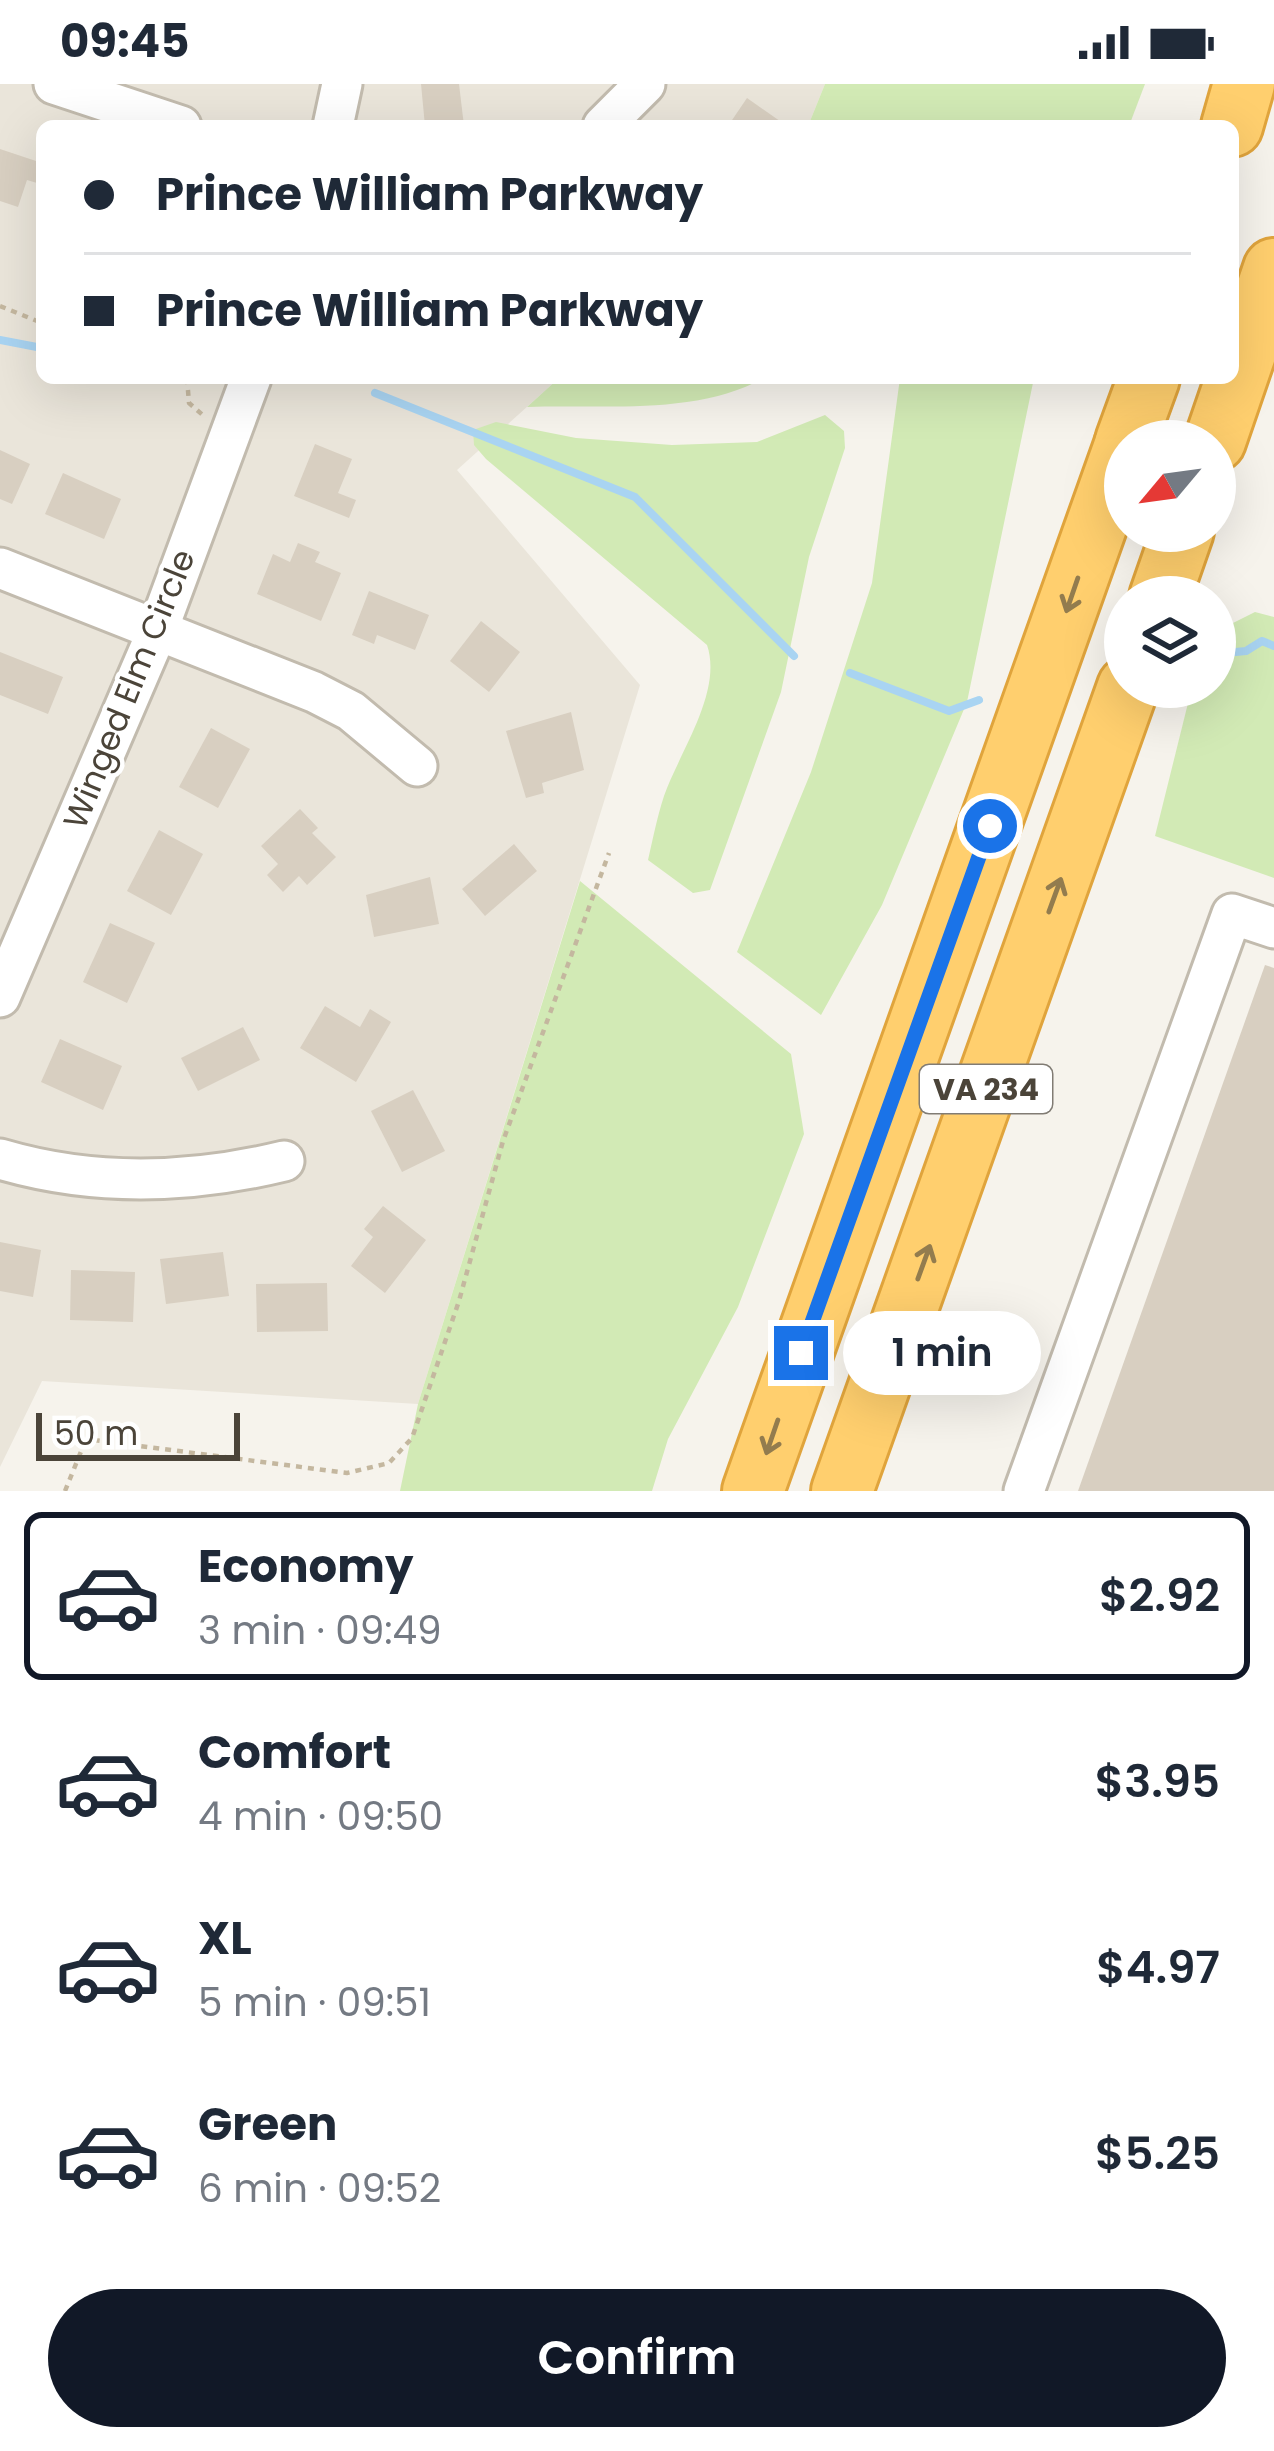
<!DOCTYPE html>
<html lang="en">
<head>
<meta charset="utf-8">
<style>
  :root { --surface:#fff; --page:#f6f6f7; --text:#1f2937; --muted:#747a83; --line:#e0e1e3; --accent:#111827 }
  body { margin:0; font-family:Poppins,sans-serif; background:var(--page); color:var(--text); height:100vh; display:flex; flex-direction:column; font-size:45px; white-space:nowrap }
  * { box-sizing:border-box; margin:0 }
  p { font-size:39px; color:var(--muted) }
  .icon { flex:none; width:66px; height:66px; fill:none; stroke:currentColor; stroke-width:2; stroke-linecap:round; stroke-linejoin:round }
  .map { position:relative; height:1407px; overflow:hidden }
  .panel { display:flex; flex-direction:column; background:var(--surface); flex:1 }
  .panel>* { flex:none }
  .hud { position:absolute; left:36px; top:36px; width:1203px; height:264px; border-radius:18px; box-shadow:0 12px 48px #0002; display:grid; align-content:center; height:264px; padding:0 48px; background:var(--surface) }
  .needle { width:78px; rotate:241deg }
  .fabs { position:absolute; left:1104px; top:336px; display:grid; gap:24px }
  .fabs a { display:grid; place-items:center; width:132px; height:132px; border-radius:50%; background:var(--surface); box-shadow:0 12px 48px #0002; font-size:60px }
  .scale { position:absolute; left:36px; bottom:30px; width:204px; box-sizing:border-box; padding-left:12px; border:6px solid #4b4439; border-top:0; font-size:33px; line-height:42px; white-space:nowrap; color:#4b4439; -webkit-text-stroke:9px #fff; paint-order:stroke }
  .end { position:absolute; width:54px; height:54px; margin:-27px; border:15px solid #1a73e8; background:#fff; box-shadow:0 0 0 6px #fff }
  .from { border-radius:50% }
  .bubble { position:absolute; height:84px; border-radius:42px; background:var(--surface); box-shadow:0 12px 48px #0002; font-size:39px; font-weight:600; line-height:84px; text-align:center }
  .hud b { display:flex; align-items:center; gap:42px; height:114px; font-size:45px }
  .hud b+b { border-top:3px solid var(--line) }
  .hud i { width:30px; height:30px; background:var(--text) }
  ul { padding:21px 0 0; list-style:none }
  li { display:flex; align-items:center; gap:36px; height:168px; margin:0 24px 18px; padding:0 24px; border:6px solid transparent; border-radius:18px }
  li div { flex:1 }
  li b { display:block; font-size:45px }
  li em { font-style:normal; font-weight:600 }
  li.on { border-color:var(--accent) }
  li>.icon { width:108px; height:108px; stroke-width:1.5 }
  .button { display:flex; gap:24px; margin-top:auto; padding:24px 48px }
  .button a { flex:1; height:138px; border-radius:72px; background:var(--accent); color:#fff; font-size:48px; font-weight:600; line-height:138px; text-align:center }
  .status { display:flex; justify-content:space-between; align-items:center; height:84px; padding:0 60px; background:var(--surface); direction:ltr }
  .status svg { height:33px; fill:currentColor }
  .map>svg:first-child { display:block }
</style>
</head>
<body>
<div class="status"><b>09:45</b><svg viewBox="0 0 49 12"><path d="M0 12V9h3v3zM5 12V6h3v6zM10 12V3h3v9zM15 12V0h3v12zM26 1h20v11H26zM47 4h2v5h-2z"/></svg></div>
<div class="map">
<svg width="1274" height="1407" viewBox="0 0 1274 1407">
  <rect width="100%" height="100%" fill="#f6f3ec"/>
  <polygon fill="#eae5da" points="0,0 825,0 808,42 42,42 42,294 559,294 457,386 640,601 418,1320 42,1297 0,1383"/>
  <g fill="#d2eab5">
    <polygon points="825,0 1145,0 1129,42 808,42"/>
    <path d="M559,294H764C695,332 604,320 527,323Z"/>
    <polygon points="900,294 1034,294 967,618 882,821 821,931 737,868 811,688 872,499"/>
    <path d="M825,331L844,347L845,364L809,473L781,608L710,806L693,809L648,776C653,755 657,733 664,712C679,669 723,608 707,561L486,375L474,361L473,346L496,338L576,354L672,361L757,358Z"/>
    <polygon points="1255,528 1274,533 1274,794 1155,752 1192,603 1215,603 1215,548"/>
    <polygon points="580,797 791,970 804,1050 738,1223 668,1355 652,1407 400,1407 418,1320"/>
  </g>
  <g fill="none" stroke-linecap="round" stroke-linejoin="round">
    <g stroke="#a9d4f2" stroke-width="8">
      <polyline points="0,256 42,264"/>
      <polyline points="375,309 635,413 794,572"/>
      <polyline points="1215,570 1246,567 1262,557 1274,562"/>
      <polyline points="850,589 949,627 979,616"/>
    </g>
  </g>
  <g fill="#d8cfc1">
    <polygon points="421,0 459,0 464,42 425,42"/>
    <polygon points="747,14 787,42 728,42"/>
    <polygon points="0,65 42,79 37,99 27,96 18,123 0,117"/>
    <polygon points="315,360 352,375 338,409 356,416 349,434 294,412"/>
    <polygon points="0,366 30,380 12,420 0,415"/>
    <polygon points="63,389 121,415 104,455 45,430"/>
    <polygon points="298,459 320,468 315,478 341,489 321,537 257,510 273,470 290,478"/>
    <polygon points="369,507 429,531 415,566 377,551 374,560 352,551"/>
    <polygon points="481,537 520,568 489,608 450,577"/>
    <polygon points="0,568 63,593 48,630 0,611"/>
    <polygon points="571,628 584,686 542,699 544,709 526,714 506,647"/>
    <polygon points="211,644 250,665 218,724 179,703"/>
    <polygon points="300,725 318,744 312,749 336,773 307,801 299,792 283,808 267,791 278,780 261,762"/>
    <polygon points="159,746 203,770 171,831 127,807"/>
    <polygon points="514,760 537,787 485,832 462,805"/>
    <polygon points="430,793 439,840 374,853 366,811"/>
    <polygon points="110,839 155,859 127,919 83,898"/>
    <polygon points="1265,881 1274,884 1274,1407 1078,1407"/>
    <polygon points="325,922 360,943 370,925 391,938 356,998 300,964"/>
    <polygon points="243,943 260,976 198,1007 181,974"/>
    <polygon points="60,955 122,982 103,1026 41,998"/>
    <polygon points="413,1006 445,1067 402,1088 371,1027"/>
    <polygon points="383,1122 426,1156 385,1209 351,1182 373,1153 364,1145"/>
    <polygon points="0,1158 41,1166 33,1213 0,1207"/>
    <polygon points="223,1168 229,1212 166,1220 160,1175"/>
    <polygon points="71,1186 135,1188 133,1238 70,1236"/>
    <polygon points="327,1199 328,1247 257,1248 256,1200"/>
  </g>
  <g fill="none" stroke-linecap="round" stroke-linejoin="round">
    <g stroke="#c2bbae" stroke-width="45">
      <g id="minor">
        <polyline points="54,0 181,42"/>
        <polyline points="333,42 342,0"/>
        <polyline points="603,42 645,0"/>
        <polyline points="0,484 314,608 351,627 417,682"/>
        <polyline points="0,913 157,548 251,294"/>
        <path d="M0,1075C95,1103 189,1100 284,1077"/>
        <polyline points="1024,1407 1232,830 1274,844"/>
      </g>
    </g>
    <g stroke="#e0a43c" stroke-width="66">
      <g id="highway">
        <polyline points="1232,42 1244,0"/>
        <polyline points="1126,357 1149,294"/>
        <polyline points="1215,357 1274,185"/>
        <polyline points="1160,513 1183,447"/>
        <polyline points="753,1407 1125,361"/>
        <polyline points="842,1407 1128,603"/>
      </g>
    </g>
    <g stroke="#c4b79f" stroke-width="4.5" stroke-dasharray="6 6" stroke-linecap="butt">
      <polyline points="0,222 42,239"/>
      <polyline points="187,294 189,319 205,333"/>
      <polyline points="65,1407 82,1365 94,1356 347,1389 389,1379 412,1354 459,1217 503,1057 609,769"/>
    </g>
    <use href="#minor" stroke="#fff" stroke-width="39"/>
    <use href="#highway" stroke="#ffcf6e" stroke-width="60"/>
  </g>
  <defs><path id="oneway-shaft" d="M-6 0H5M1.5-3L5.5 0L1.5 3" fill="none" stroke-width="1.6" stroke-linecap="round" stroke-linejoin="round" transform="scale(3)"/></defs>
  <g stroke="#937c4e">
    <use href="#oneway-shaft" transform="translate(1072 511) rotate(109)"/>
    <use href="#oneway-shaft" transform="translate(1055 811) rotate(-70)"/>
    <use href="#oneway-shaft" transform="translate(924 1178) rotate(-70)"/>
    <use href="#oneway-shaft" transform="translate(772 1353) rotate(109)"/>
  </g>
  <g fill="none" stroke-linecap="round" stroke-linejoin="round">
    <polyline stroke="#1a73e8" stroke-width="15" points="801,1269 990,742"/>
  </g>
  <g text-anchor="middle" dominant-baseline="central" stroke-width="9" stroke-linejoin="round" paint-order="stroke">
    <rect fill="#fff" stroke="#817c74" stroke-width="3" x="920" y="981" width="132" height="48" rx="9"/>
    <g font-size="30" font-weight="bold" fill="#4b4439">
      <text x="986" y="1005">VA 234</text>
    </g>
    <g font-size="33" fill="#4b4439" stroke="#fff">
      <text transform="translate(129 605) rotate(-68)">Winged Elm Circle</text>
    </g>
  </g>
</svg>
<div class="fabs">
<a><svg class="needle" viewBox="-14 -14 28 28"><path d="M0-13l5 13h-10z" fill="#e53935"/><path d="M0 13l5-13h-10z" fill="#747a83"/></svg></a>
<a><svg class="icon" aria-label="layers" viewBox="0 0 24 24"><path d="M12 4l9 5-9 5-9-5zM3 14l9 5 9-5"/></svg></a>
</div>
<div class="scale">50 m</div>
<i class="end from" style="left:990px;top:742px"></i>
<i class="end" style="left:801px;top:1269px"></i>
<div class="bubble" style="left:843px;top:1227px;width:198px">1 min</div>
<div class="hud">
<b><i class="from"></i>Prince William Parkway</b>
<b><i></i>Prince William Parkway</b>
</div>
</div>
<section class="panel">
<ul>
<li class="on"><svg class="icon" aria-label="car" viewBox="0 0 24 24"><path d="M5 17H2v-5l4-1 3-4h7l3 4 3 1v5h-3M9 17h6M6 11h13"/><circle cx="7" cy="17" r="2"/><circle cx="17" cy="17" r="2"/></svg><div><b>Economy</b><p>3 min · 09:49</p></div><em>$2.92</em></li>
<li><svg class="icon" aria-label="car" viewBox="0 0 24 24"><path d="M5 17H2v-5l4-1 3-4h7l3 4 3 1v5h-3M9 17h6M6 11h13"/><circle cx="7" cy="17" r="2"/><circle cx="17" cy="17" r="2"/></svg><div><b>Comfort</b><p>4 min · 09:50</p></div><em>$3.95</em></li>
<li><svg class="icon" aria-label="car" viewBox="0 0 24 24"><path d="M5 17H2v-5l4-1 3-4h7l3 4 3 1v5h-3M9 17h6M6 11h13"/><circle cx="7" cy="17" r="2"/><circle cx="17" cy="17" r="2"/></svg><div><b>XL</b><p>5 min · 09:51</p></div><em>$4.97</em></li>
<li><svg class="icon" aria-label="car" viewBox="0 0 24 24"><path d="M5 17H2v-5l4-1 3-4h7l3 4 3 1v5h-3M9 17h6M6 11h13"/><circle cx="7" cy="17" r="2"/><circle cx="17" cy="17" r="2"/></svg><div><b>Green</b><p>6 min · 09:52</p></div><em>$5.25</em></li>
</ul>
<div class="button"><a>Confirm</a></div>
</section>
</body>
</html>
